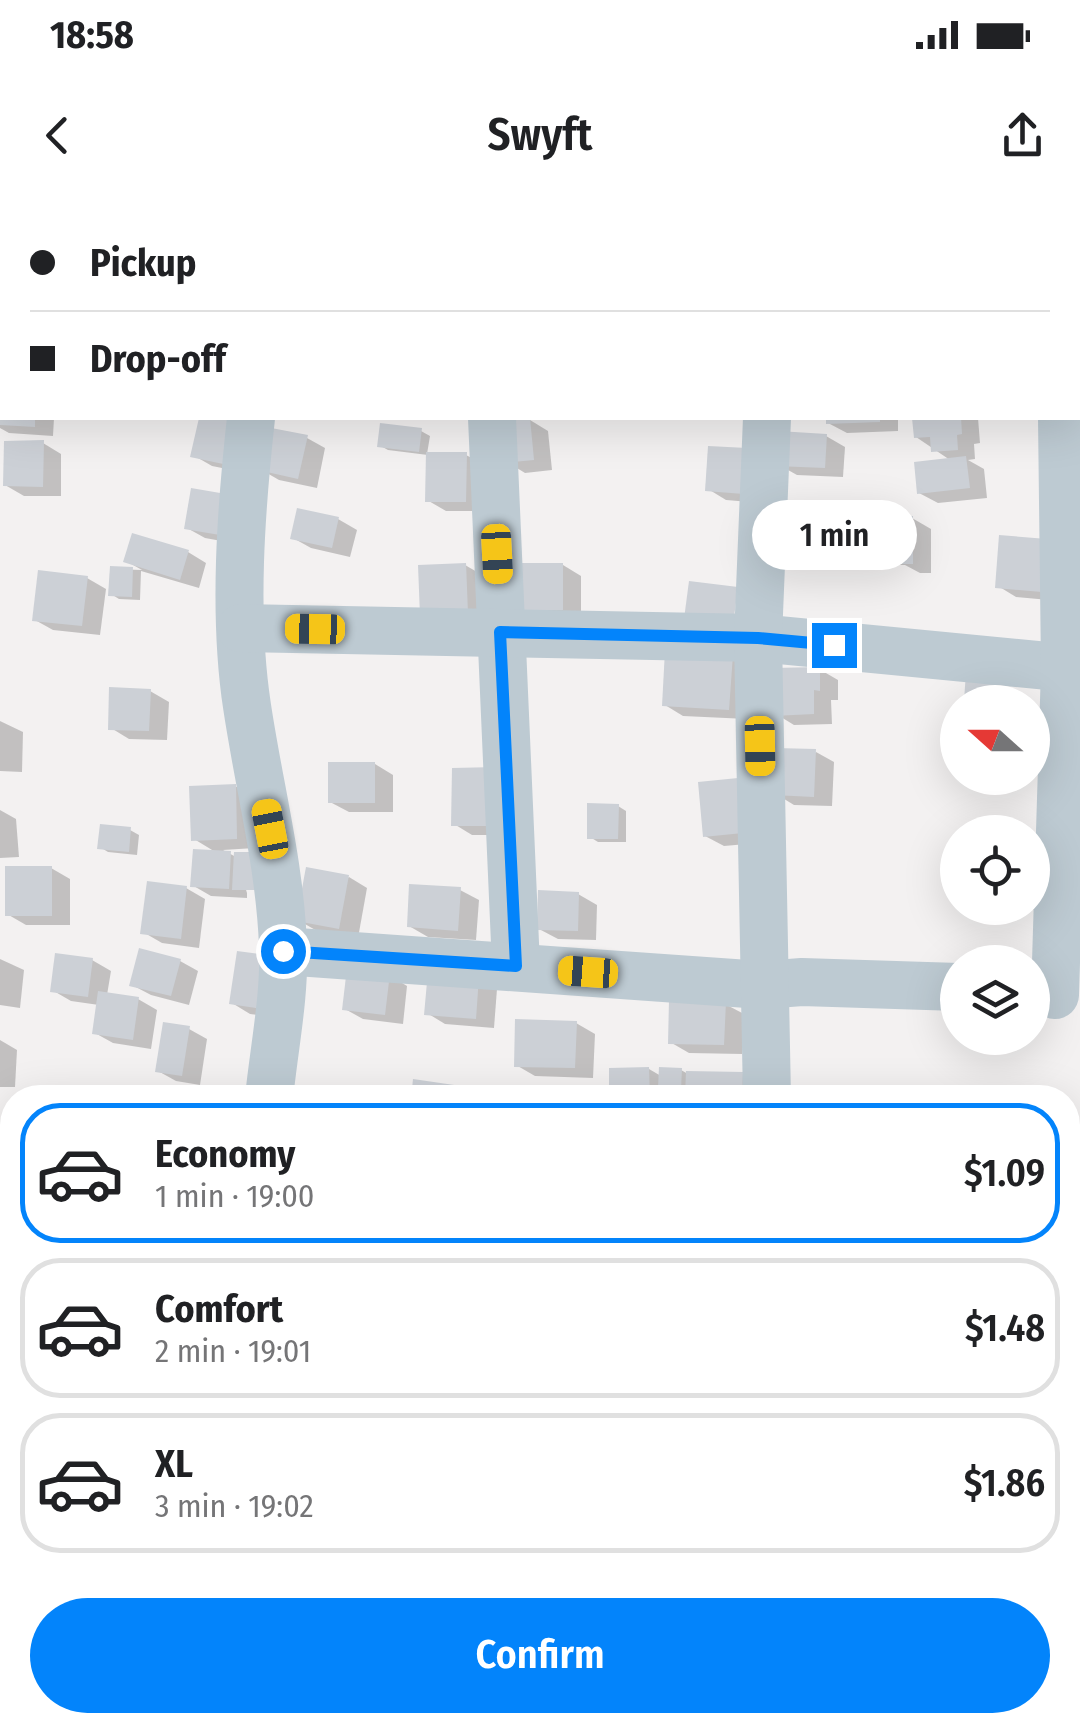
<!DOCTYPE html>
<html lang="en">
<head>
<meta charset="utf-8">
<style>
  :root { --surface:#fff; --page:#f6f6f6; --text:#202124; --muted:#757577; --line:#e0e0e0; --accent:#0384fb }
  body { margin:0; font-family:"Fira Sans Condensed",sans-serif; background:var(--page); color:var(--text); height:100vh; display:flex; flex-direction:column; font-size:38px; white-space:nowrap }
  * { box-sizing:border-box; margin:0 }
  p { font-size:32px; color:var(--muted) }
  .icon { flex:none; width:55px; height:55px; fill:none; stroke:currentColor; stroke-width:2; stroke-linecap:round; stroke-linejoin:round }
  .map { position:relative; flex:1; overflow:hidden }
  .drawer { position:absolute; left:0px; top:885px; width:1080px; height:648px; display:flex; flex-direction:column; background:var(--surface); border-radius:40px 40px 0 0; box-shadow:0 10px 40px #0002 }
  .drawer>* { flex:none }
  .guide { position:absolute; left:0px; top:0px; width:1080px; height:220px; box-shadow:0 10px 40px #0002; display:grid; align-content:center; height:220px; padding:0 30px; background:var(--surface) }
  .needle { width:65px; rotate:291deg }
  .tools { position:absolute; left:940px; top:485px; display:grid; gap:20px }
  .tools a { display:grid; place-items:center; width:110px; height:110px; border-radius:50%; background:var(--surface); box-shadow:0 10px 40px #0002; font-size:50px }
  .end { position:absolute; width:45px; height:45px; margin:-22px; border:12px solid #0384fb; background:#fff; box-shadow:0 0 0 5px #fff }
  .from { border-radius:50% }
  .bubble { position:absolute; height:70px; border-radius:35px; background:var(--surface); box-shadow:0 10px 40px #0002; font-size:32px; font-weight:600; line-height:70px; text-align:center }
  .car { position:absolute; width:30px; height:60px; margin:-30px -15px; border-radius:12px; box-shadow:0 0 8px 2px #0007; background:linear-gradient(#f5c518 24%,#345 0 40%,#f5c518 0 76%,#345 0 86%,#f5c518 0) }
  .guide b { display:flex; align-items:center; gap:35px; height:95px; font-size:38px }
  .guide b+b { border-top:2px solid var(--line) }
  .guide i { width:25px; height:25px; background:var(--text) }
  ul { padding:18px 0 0; list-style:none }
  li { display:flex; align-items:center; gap:30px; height:140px; margin:0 20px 15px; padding:0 10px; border:5px solid var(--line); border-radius:40px }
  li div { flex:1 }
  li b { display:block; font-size:38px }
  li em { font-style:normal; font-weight:600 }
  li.active { border-color:var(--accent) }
  li>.icon { width:90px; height:90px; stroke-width:1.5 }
  .primary-button { display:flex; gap:20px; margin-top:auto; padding:20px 30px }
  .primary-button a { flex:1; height:115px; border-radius:60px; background:var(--accent); color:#fff; font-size:40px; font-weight:600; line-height:115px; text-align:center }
  .status { display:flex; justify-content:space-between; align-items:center; height:70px; padding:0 50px; background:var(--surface); direction:ltr }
  .status svg { height:28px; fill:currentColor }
  header { display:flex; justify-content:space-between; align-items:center; height:130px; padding:0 30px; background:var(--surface); font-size:45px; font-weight:600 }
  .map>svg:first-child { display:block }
</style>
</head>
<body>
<div class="status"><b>18:58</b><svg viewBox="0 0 49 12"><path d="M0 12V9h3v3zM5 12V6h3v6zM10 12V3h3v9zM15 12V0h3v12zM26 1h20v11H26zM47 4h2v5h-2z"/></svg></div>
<header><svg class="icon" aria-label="back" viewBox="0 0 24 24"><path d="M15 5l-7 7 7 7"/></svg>Swyft<svg class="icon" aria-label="share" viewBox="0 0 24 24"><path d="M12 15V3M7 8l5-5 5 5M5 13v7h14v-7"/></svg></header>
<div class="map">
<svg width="1080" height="1531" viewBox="0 0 1080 1531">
  <rect width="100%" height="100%" fill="#f3f1f1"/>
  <g fill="#0003">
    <polygon points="120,0 172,0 173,2 120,2"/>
    <polygon points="426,0 478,0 483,2 426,2"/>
    <polygon points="596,0 621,0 636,2 596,2"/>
    <polygon points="0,18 2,18 2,54 0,53"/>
    <rect x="1078" y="88" width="2" height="56"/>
    <polygon points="0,192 2,218 54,218 53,236 9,233 0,228"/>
    <polygon points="202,218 237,221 247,273 212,266 193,255"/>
    <polygon points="828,218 898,218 898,231 847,233 828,223"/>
    <polygon points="915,218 978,218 980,243 974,244 975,259 968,260 984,269 987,298 938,303 919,293 950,260 916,237"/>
    <polygon points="530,220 548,231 552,270 525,273 507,262"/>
    <polygon points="421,231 430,236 427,254 466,255 485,265 484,311 446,311 427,300 428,255 388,250 379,245"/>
    <polygon points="826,236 845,247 843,277 797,275 779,265"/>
    <polygon points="307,238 325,248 317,288 279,280 260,269"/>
    <polygon points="43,243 61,254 61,296 24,296 5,285"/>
    <polygon points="710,248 762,303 726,300 708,289"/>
    <polygon points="193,291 238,344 205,338 187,328"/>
    <polygon points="850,310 868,321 869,349 822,349 803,339"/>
    <polygon points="912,318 931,329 931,373 920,373 905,365 894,365 876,354"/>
    <polygon points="338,319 357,330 350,357 311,348 293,338"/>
    <polygon points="1001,338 1060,401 1016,397 998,386"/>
    <polygon points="188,352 206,363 199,388 141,371 140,400 119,399 111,394 112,369 142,370 126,361"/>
    <polygon points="465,365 484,376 485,423 441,425"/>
    <polygon points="563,365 581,376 581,419 525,408"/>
    <polygon points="87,378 106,389 100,435 53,430 35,420"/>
    <polygon points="732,457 750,467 747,519 683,516 665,505"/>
    <polygon points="819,469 838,480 838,500 831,500 832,524 794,525 776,514"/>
    <polygon points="969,474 1005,480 1004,502 967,502"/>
    <polygon points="150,491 169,502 167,540 129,539 111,528"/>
    <polygon points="0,521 23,532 22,572 0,571"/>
    <polygon points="816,552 834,562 832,606 794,605 776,594"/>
    <polygon points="375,564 393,575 393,612 349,612 330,602"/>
    <polygon points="454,570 515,635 472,635 454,624"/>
    <polygon points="700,584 771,642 724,646 705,636"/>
    <polygon points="235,586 254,597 255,648 223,650 236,657 247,693 269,694 247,693 247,698 211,696 192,685 217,653 194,639"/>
    <polygon points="618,606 626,611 626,642 598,642 590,637"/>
    <polygon points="0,610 16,619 19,657 0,658"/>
    <polygon points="130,630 139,635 137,655 108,652 100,647"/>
    <polygon points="1032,654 1042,655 1053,712 1019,708 1032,708"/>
    <polygon points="51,668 70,679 70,725 26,725 7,714"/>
    <polygon points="349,677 367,688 358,738 317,731 298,720"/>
    <polygon points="186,688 205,699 199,748 162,743 143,732"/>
    <polygon points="460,690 479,700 476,740 428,737 409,726"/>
    <polygon points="578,694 597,705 596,740 558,739 539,729"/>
    <polygon points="275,758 287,819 250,814 232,803"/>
    <polygon points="0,759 24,770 20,808 0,805"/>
    <polygon points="92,760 111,771 107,795 138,799 157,810 151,849 113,843 95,833 99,805 71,801 52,790"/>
    <polygon points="180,761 198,771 189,805 151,795 132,785"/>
    <polygon points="430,774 497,789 494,828 445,824 427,813"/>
    <polygon points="389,775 407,786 403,824 363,819 345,809"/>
    <polygon points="725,804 744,814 742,854 689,853 670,842"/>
    <polygon points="576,823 595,834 593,878 535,876 516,865"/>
    <polygon points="189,829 207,839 200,885 176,881 158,871"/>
    <polygon points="0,840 17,850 15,887 0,887"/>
    <polygon points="649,869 661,876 681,870 688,874 742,874 760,898 688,898 688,892 668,891 668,898 612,898"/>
    <polygon points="460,888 476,898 413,898"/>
    <polygon points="0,1062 12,1063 12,1112 0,1111"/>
    <polygon points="0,1131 12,1132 12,1180 0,1180"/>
    <polygon points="181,1520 227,1520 244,1531 181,1531"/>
    <polygon points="397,1520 457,1520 457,1529 412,1528"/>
  </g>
  <g fill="#ccd0d6">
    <polygon points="0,218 35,218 35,227 0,225"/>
    <polygon points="199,218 234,218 228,265 190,257"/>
    <polygon points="530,218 534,260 504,263 501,221"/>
    <polygon points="826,218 880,218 880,222 826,224"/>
    <polygon points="912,218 961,218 962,234 957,235 958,250 931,252 930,237 914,238"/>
    <polygon points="380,223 422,228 419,252 377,247"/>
    <polygon points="266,227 308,235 298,279 258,270"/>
    <polygon points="778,231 827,234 825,268 776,266"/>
    <polygon points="44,240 43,287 3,286 4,241"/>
    <polygon points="708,246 747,248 744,294 705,291"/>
    <polygon points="426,252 467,252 466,302 425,302"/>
    <polygon points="966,256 970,288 917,294 914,262"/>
    <polygon points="191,288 226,294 220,335 184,329"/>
    <polygon points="297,308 339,317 332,348 290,339"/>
    <rect x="800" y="308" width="51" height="32"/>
    <polygon points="873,316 913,316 913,364 899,364 899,355 873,355"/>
    <polygon points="132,333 189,350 180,380 123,362"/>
    <polygon points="999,335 1047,339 1042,392 995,388"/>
    <polygon points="466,363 468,414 420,416 418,365"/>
    <rect x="522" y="363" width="41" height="47"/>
    <polygon points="110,366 133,367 132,397 108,396"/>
    <polygon points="38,370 88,376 82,426 32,421"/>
    <polygon points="689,381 738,387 733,425 684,419"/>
    <polygon points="665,450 733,454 729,510 662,506"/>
    <polygon points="820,467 820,491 814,490 814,514 773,516 772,468"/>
    <polygon points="966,471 998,473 996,502 964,502"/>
    <polygon points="109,487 151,489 149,531 108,530"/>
    <polygon points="775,548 816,549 814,597 773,595"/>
    <rect x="328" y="562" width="47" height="41"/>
    <polygon points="497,567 497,626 451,626 452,568"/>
    <polygon points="748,577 753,632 703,637 698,582"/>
    <polygon points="236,584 237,639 191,641 189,586"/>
    <polygon points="587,603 619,604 618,639 587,639"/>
    <polygon points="100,624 131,627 129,652 97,649"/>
    <polygon points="193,649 231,651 229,689 190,687"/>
    <polygon points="234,652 263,652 261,690 232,690"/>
    <rect x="5" y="666" width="47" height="50"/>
    <polygon points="306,667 349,675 339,729 296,721"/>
    <polygon points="147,681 187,686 181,739 140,734"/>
    <polygon points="409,684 461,687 458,731 407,727"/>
    <polygon points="538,690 579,692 578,731 537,730"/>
    <polygon points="139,748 181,759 171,796 129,786"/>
    <polygon points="237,751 276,756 269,810 229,804"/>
    <polygon points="55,753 93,758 88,797 50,792"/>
    <polygon points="347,768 390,773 385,815 342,810"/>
    <polygon points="428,771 479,776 476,819 424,815"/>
    <polygon points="98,791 139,797 133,840 92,834"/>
    <polygon points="669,800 726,801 724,845 668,844"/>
    <polygon points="515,819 577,821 575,868 514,867"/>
    <polygon points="163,822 190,826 182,876 155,872"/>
    <polygon points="649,867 650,898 609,898 609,868"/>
    <polygon points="659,867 682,868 681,889 658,888"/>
    <polygon points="686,871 743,872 742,898 685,898"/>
    <polygon points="413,879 461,886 459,898 411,898"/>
    <polygon points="0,1059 12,1061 11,1105 0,1104"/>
    <polygon points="0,1129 12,1129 11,1171 0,1171"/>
    <polygon points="36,1520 84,1520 84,1531 35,1531"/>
    <polygon points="179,1520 226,1520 225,1531 178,1531"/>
  </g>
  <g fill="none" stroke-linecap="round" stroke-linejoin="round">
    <g stroke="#bdcad2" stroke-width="48">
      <polyline points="275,0 275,2"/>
      <polyline points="491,0 491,2"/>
      <polyline points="757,0 757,2"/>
      <polyline points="1078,155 1080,155"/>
      <path d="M251,218C241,309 233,414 247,506C259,587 280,664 283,746C285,796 274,848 269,898"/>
      <polyline points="492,218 516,766"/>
      <polyline points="241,428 758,438 1080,469"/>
      <polyline points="283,751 762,785 802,782 958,787"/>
      <polyline points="1055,795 1065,468 1062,218"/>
      <polyline points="767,898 758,438 767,218"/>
      <polyline points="1068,1420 1080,1419"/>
      <polyline points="450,1531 450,1520"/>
      <polyline points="793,1531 794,1520"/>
    </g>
  </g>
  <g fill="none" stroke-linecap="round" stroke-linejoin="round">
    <polyline stroke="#0384fb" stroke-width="12" points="283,751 516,766 500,432 758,438 834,445"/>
  </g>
</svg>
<div class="tools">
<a><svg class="needle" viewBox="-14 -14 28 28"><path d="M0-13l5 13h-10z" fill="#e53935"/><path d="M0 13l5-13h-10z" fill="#757577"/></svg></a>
<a><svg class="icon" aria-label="locate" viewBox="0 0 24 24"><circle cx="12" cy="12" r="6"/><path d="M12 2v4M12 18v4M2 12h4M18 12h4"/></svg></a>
<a><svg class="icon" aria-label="layers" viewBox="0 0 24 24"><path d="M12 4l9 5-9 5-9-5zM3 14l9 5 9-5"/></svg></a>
</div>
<i class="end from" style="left:283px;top:751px"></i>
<i class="end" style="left:834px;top:445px"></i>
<div class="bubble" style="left:752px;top:300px;width:165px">1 min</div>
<i class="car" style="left:497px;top:354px;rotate:177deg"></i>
<i class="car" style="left:315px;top:429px;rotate:271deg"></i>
<i class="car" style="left:760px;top:546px;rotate:179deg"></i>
<i class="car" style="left:270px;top:629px;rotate:349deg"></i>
<i class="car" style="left:588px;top:772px;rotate:274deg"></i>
<div class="guide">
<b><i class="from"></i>Pickup</b>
<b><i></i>Drop-off</b>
</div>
<section class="drawer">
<ul>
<li class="active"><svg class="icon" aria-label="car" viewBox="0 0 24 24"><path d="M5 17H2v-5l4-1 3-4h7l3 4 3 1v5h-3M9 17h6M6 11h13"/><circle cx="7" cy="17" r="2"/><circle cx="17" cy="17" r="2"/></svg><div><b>Economy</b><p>1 min · 19:00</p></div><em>$1.09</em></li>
<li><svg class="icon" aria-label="car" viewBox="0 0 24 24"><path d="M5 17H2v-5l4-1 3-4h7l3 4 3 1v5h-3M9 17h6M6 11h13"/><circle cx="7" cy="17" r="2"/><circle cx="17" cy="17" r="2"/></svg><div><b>Comfort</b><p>2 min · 19:01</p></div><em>$1.48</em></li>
<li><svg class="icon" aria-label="car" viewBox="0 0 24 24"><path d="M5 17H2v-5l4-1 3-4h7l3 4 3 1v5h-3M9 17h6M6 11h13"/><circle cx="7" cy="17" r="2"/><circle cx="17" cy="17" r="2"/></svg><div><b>XL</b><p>3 min · 19:02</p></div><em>$1.86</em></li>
</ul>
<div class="primary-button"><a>Confirm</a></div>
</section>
</div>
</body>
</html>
